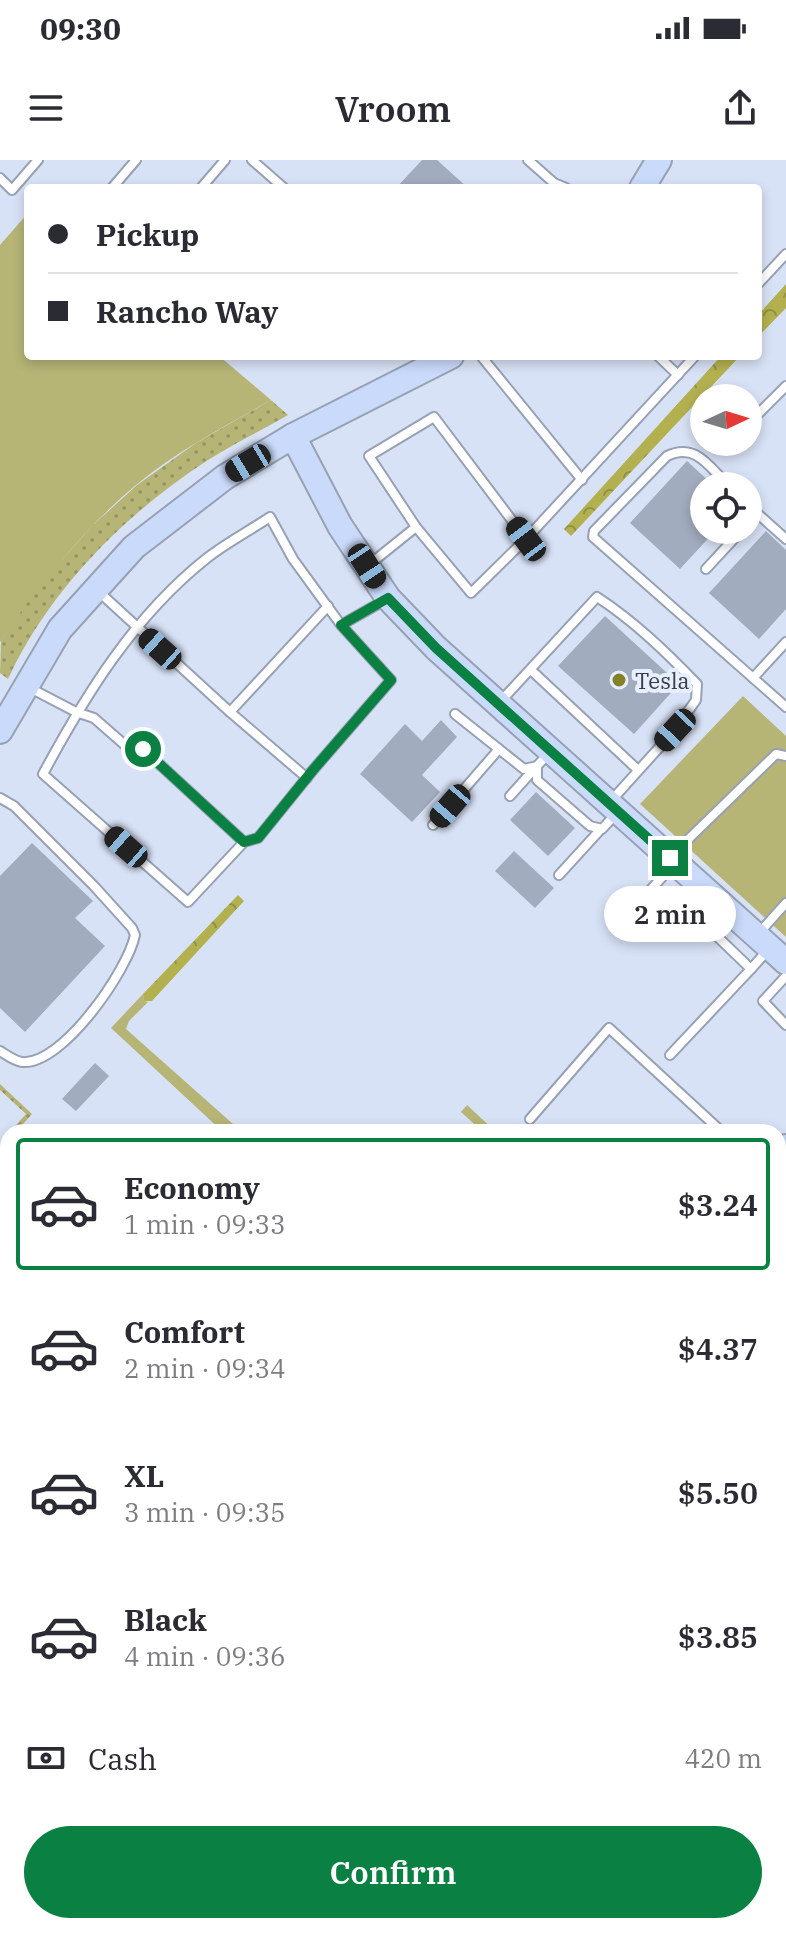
<!DOCTYPE html>
<html lang="en">
<head>
<meta charset="utf-8">
<style>
  :root { --surface:#fff; --page:#f7f7f7; --text:#2b2b33; --muted:#7c7c81; --line:#e1e1e2; --accent:#0b8043 }
  body { margin:0; font-family:"IBM Plex Serif",serif; background:var(--page); color:var(--text); height:100vh; display:flex; flex-direction:column; font-size:30px; white-space:nowrap }
  * { box-sizing:border-box; margin:0 }
  p { font-size:26px; color:var(--muted) }
  .icon { flex:none; width:44px; height:44px; fill:none; stroke:currentColor; stroke-width:2; stroke-linecap:round; stroke-linejoin:round }
  .map { position:relative; flex:1; overflow:hidden }
  .drawer { position:absolute; left:0px; top:964px; width:786px; height:810px; display:flex; flex-direction:column; background:var(--surface); border-radius:24px 24px 0 0; box-shadow:0 4px 12px #0003 }
  .drawer>* { flex:none }
  .guide { position:absolute; left:24px; top:24px; width:738px; height:176px; border-radius:8px; box-shadow:0 4px 12px #0003; display:grid; align-content:center; height:176px; padding:0 24px; background:var(--surface) }
  .needle { width:52px; rotate:86deg }
  .buttons { position:absolute; left:690px; top:224px; display:grid; gap:16px }
  .buttons a { display:grid; place-items:center; width:72px; height:72px; border-radius:50%; background:var(--surface); box-shadow:0 4px 12px #0003; font-size:40px }
  .end { position:absolute; width:36px; height:36px; margin:-18px; border:10px solid #0b8043; background:#fff; box-shadow:0 0 0 4px #fff }
  .from { border-radius:50% }
  .bubble { position:absolute; height:56px; border-radius:28px; background:var(--surface); box-shadow:0 4px 12px #0003; font-size:26px; font-weight:600; line-height:56px; text-align:center }
  .car { position:absolute; width:24px; height:48px; margin:-24px -12px; border-radius:10px; box-shadow:0 0 6px 2px #0007; background:linear-gradient(#222 24%,#8ab4d8 0 40%,#222 0 76%,#8ab4d8 0 86%,#222 0) }
  .guide b { display:flex; align-items:center; gap:28px; height:76px; font-size:30px }
  .guide b+b { border-top:2px solid var(--line) }
  .guide i { width:20px; height:20px; background:var(--text) }
  ul { padding:14px 0 0; list-style:none }
  li { display:flex; align-items:center; gap:24px; height:132px; margin:0 16px 12px; padding:0 8px; border:4px solid transparent; border-radius:8px }
  li div { flex:1 }
  li b { display:block; font-size:30px }
  li em { font-style:normal; font-weight:600 }
  li.on { border-color:var(--accent) }
  li>.icon { width:72px; height:72px; stroke-width:1.5 }
  .pay { display:flex; align-items:center; gap:20px; height:88px; padding:0 24px; font-size:30px }
  .pay p { margin-inline-start:auto }
  .cta { display:flex; gap:16px; margin-top:auto; padding:16px 24px }
  .cta a { flex:1; height:92px; border-radius:48px; background:var(--accent); color:#fff; font-size:32px; font-weight:600; line-height:92px; text-align:center }
  .status { display:flex; justify-content:space-between; align-items:center; height:56px; padding:0 40px; background:var(--surface); direction:ltr }
  .status svg { height:22px; fill:currentColor }
  header { display:flex; justify-content:space-between; align-items:center; height:104px; padding:0 24px; background:var(--surface); font-size:36px; font-weight:600 }
  .map>svg:first-child { display:block }
</style>
</head>
<body>
<div class="status"><b>09:30</b><svg viewBox="0 0 49 12"><path d="M0 12V9h3v3zM5 12V6h3v6zM10 12V3h3v9zM15 12V0h3v12zM26 1h20v11H26zM47 4h2v5h-2z"/></svg></div>
<header><svg class="icon" aria-label="menu" viewBox="0 0 24 24"><path d="M4 6h16M4 12h16M4 18h16"/></svg>Vroom<svg class="icon" aria-label="share" viewBox="0 0 24 24"><path d="M12 15V3M7 8l5-5 5 5M5 13v7h14v-7"/></svg></header>
<div class="map">
<svg width="786" height="1773" viewBox="0 0 786 1773">
  <defs>
    <pattern id="forest-crowns" width="20" height="18" patternUnits="userSpaceOnUse" patternTransform="scale(2)"><rect width="20" height="18" fill="#b3b14f"/><path d="M2 6a3 3 0 1 1 6 0M12 15a3 3 0 1 1 6 0" fill="none" stroke="#939143"/></pattern>
    <pattern id="wetland-marsh" width="20" height="14" patternUnits="userSpaceOnUse" patternTransform="scale(2)"><rect width="20" height="14" fill="#b6b576"/><path d="M1 5h8M5 5V1M11 12h8M15 12V8" fill="none" stroke="#959463"/></pattern>
    <pattern id="garden-dots" width="8" height="8" patternUnits="userSpaceOnUse" patternTransform="scale(2)"><rect width="8" height="8" fill="#b6b576"/><path d="M2 2h.1M6 6h.1" fill="none" stroke="#959463" stroke-width="1.8" stroke-linecap="round"/></pattern>
  </defs>
  <rect width="100%" height="100%" fill="#d8e2f6"/>
  <g fill="#b6b576">
    <path d="M28,53V196H219L271,240C225,266 177,291 136,325C82,370 40,425 0,482V85Z"/>
    <polygon points="743,536 786,576 786,777 640,644"/>
    <polygon points="143,834 144,841 148,842 129,861 126,869 242,972 223,972 111,868"/>
    <polygon points="467,945 496,972 483,972 461,952"/>
    <polygon points="786,1021 786,1177 778,1184 778,1027"/>
    <polygon points="786,1370 786,1422 778,1426 778,1373"/>
    <polygon points="8,1459 8,1509 0,1512 0,1463"/>
    <polygon points="8,1653 8,1700 0,1703 0,1656"/>
    <polygon points="152,1766 235,1766 236,1773 105,1773"/>
  </g>
  <g fill="url(#forest-crowns)">
    <polygon points="786,124 786,148 758,177 758,155"/>
    <polygon points="721,196 740,196 571,376 564,369"/>
    <polygon points="238,735 244,741 152,841 144,841 143,834"/>
    <polygon points="8,1308 8,1346 0,1339 0,1310"/>
  </g>
  <g fill="url(#wetland-marsh)">
    <polygon points="786,1177 786,1370 778,1373 778,1184"/>
    <polygon points="8,1509 8,1653 0,1656 0,1512"/>
  </g>
  <g fill="url(#garden-dots)">
    <path d="M271,240L288,255C262,270 234,284 208,300C126,353 49,430 8,519L0,513L1,480L41,423L92,366L137,325L196,283Z"/>
    <polygon points="0,924 32,954 16,972 10,972 26,954 0,930"/>
    <polygon points="426,1766 556,1766 586,1771 501,1773 460,1766 453,1773 434,1773"/>
  </g>
  <g fill="none" stroke-linecap="round" stroke-linejoin="round">
    <g stroke="#858442" stroke-width="4">
      <polyline points="778,1295 786,1293"/>
      <polyline points="0,1592 8,1589"/>
    </g>
  </g>
  <g fill="#a1acbe">
    <polygon points="422,0 437,0 468,28 396,28"/>
    <polygon points="687,301 714,326 704,326 704,370 716,370 680,409 630,363"/>
    <polygon points="766,371 786,390 786,449 759,479 709,433"/>
    <polygon points="605,456 679,524 634,574 558,506"/>
    <polygon points="441,560 457,577 422,615 440,632 412,662 360,614 405,564 422,581"/>
    <polygon points="536,632 575,668 548,696 510,660"/>
    <polygon points="32,683 93,741 75,758 105,786 25,872 0,848 0,716"/>
    <polygon points="514,691 554,728 535,748 495,711"/>
    <polygon points="95,903 109,916 76,951 62,939"/>
    <polygon points="8,1256 8,1286 0,1278 0,1265"/>
    <polygon points="786,1576 786,1590 781,1594 778,1581"/>
    <polygon points="778,1618 786,1635 786,1655 778,1638"/>
    <polygon points="261,1766 421,1766 420,1773 261,1773"/>
  </g>
  <g fill="none" stroke-linecap="round" stroke-linejoin="round">
    <g stroke="#97a1b3" stroke-width="12">
      <g id="lane">
        <polyline points="252,0 284,28"/>
        <polyline points="528,0 554,23 566,28"/>
        <polyline points="0,18 12,30 38,0"/>
        <polyline points="112,28 136,0"/>
        <polyline points="201,28 225,0"/>
        <polyline points="758,124 786,94"/>
        <polyline points="481,196 582,320"/>
        <polyline points="658,196 678,215"/>
        <polyline points="748,264 786,226"/>
        <path d="M729,326C709,307 696,282 667,296L594,371L593,377L786,547"/>
        <polyline points="748,345 786,379"/>
        <polyline points="748,363 757,353"/>
        <polyline points="526,379 434,257 369,296 416,367 471,433 526,379 695,196"/>
        <polyline points="370,404 416,367"/>
        <polyline points="706,409 742,370"/>
        <polyline points="98,431 230,552"/>
        <path d="M341,465L391,520L313,610L258,678L244,682L188,742L43,614C86,534 134,456 207,398C226,383 249,371 270,357L293,399L341,465L387,439"/>
        <polyline points="531,510 638,610"/>
        <polyline points="753,518 786,482"/>
        <polyline points="30,528 76,552 94,558 126,586 143,589 244,682"/>
        <path d="M500,542L597,437C634,461 666,492 697,524L696,540L675,570L610,642"/>
        <polyline points="455,554 524,609 537,606"/>
        <polyline points="550,592 537,606 537,620 590,666 602,669 615,655"/>
        <polyline points="307,618 230,552 328,446"/>
        <polyline points="510,636 536,607"/>
        <path d="M0,638L14,646L94,726L132,768L135,775C128,810 62,906 22,902C14,901 7,895 0,891"/>
        <polyline points="433,665 499,589"/>
        <polyline points="670,697 776,594 786,596"/>
        <path d="M674,704L625,758L624,762C628,769 635,776 644,776L693,725"/>
        <polyline points="559,715 601,669"/>
        <polyline points="713,743 698,758 751,809 767,791"/>
        <polyline points="760,772 786,743"/>
        <polyline points="786,816 763,841 786,865"/>
        <polyline points="670,895 751,809"/>
        <polyline points="530,959 609,868 722,972"/>
        <polyline points="0,1185 8,1177"/>
        <polyline points="778,1658 786,1684"/>
        <polyline points="241,1766 242,1773"/>
        <polyline points="254,1766 255,1773"/>
        <polyline points="458,1773 469,1770 484,1773"/>
        <polyline points="612,1773 613,1766"/>
      </g>
    </g>
    <g stroke="#97a1b3" stroke-width="28">
      <g id="secondary">
        <polyline points="642,28 659,0"/>
        <polyline points="293,276 340,366 388,438 436,488 786,802"/>
        <polyline points="0,571 60,469 134,387 225,317 293,276 451,196"/>
        <polyline points="778,995 786,987"/>
        <polyline points="0,1364 8,1363"/>
        <polyline points="0,1398 8,1396"/>
        <polyline points="778,1538 786,1533"/>
        <polyline points="691,1766 727,1773"/>
        <polyline points="0,1767 8,1764"/>
        <polyline points="58,1773 80,1766"/>
      </g>
    </g>
    <use href="#lane" stroke="#fff" stroke-width="8"/>
    <use href="#secondary" stroke="#cadafa" stroke-width="24"/>
  </g>
  <g fill="none" stroke-linecap="round" stroke-linejoin="round">
    <polyline stroke="#0b8043" stroke-width="10" points="143,589 244,682 258,678 313,610 391,520 341,465 388,438 436,488 670,698"/>
  </g>
  <circle fill="#848129" stroke="#e7efff" stroke-width="3" cx="619" cy="520" r="8"/>
  <g text-anchor="middle" dominant-baseline="central" stroke-width="8" stroke-linejoin="round" paint-order="stroke">
    <g font-size="22" fill="#393d45" stroke="#e7efff" text-anchor="start">
      <text x="635" y="520">Tesla</text>
    </g>
  </g>
</svg>
<div class="buttons">
<a><svg class="needle" viewBox="-14 -14 28 28"><path d="M0-13l5 13h-10z" fill="#e53935"/><path d="M0 13l5-13h-10z" fill="#7c7c81"/></svg></a>
<a><svg class="icon" aria-label="locate" viewBox="0 0 24 24"><circle cx="12" cy="12" r="6"/><path d="M12 2v4M12 18v4M2 12h4M18 12h4"/></svg></a>
</div>
<i class="end from" style="left:143px;top:589px"></i>
<i class="end" style="left:670px;top:698px"></i>
<div class="bubble" style="left:604px;top:726px;width:132px">2 min</div>
<i class="car" style="left:248px;top:303px;rotate:239deg"></i>
<i class="car" style="left:526px;top:379px;rotate:323deg"></i>
<i class="car" style="left:367px;top:406px;rotate:147deg"></i>
<i class="car" style="left:160px;top:489px;rotate:312deg"></i>
<i class="car" style="left:675px;top:570px;rotate:223deg"></i>
<i class="car" style="left:450px;top:646px;rotate:221deg"></i>
<i class="car" style="left:126px;top:687px;rotate:311deg"></i>
<div class="guide">
<b><i class="from"></i>Pickup</b>
<b><i></i>Rancho Way</b>
</div>
<section class="drawer">
<ul>
<li class="on"><svg class="icon" aria-label="car" viewBox="0 0 24 24"><path d="M5 17H2v-5l4-1 3-4h7l3 4 3 1v5h-3M9 17h6M6 11h13"/><circle cx="7" cy="17" r="2"/><circle cx="17" cy="17" r="2"/></svg><div><b>Economy</b><p>1 min · 09:33</p></div><em>$3.24</em></li>
<li><svg class="icon" aria-label="car" viewBox="0 0 24 24"><path d="M5 17H2v-5l4-1 3-4h7l3 4 3 1v5h-3M9 17h6M6 11h13"/><circle cx="7" cy="17" r="2"/><circle cx="17" cy="17" r="2"/></svg><div><b>Comfort</b><p>2 min · 09:34</p></div><em>$4.37</em></li>
<li><svg class="icon" aria-label="car" viewBox="0 0 24 24"><path d="M5 17H2v-5l4-1 3-4h7l3 4 3 1v5h-3M9 17h6M6 11h13"/><circle cx="7" cy="17" r="2"/><circle cx="17" cy="17" r="2"/></svg><div><b>XL</b><p>3 min · 09:35</p></div><em>$5.50</em></li>
<li><svg class="icon" aria-label="car" viewBox="0 0 24 24"><path d="M5 17H2v-5l4-1 3-4h7l3 4 3 1v5h-3M9 17h6M6 11h13"/><circle cx="7" cy="17" r="2"/><circle cx="17" cy="17" r="2"/></svg><div><b>Black</b><p>4 min · 09:36</p></div><em>$3.85</em></li>
</ul>
<div class="pay"><svg class="icon" aria-label="cash" viewBox="0 0 24 24"><path d="M3 7h18v10H3z"/><circle cx="12" cy="12" r="2"/></svg>Cash<p>420 m</p></div>
<div class="cta"><a>Confirm</a></div>
</section>
</div>
</body>
</html>
